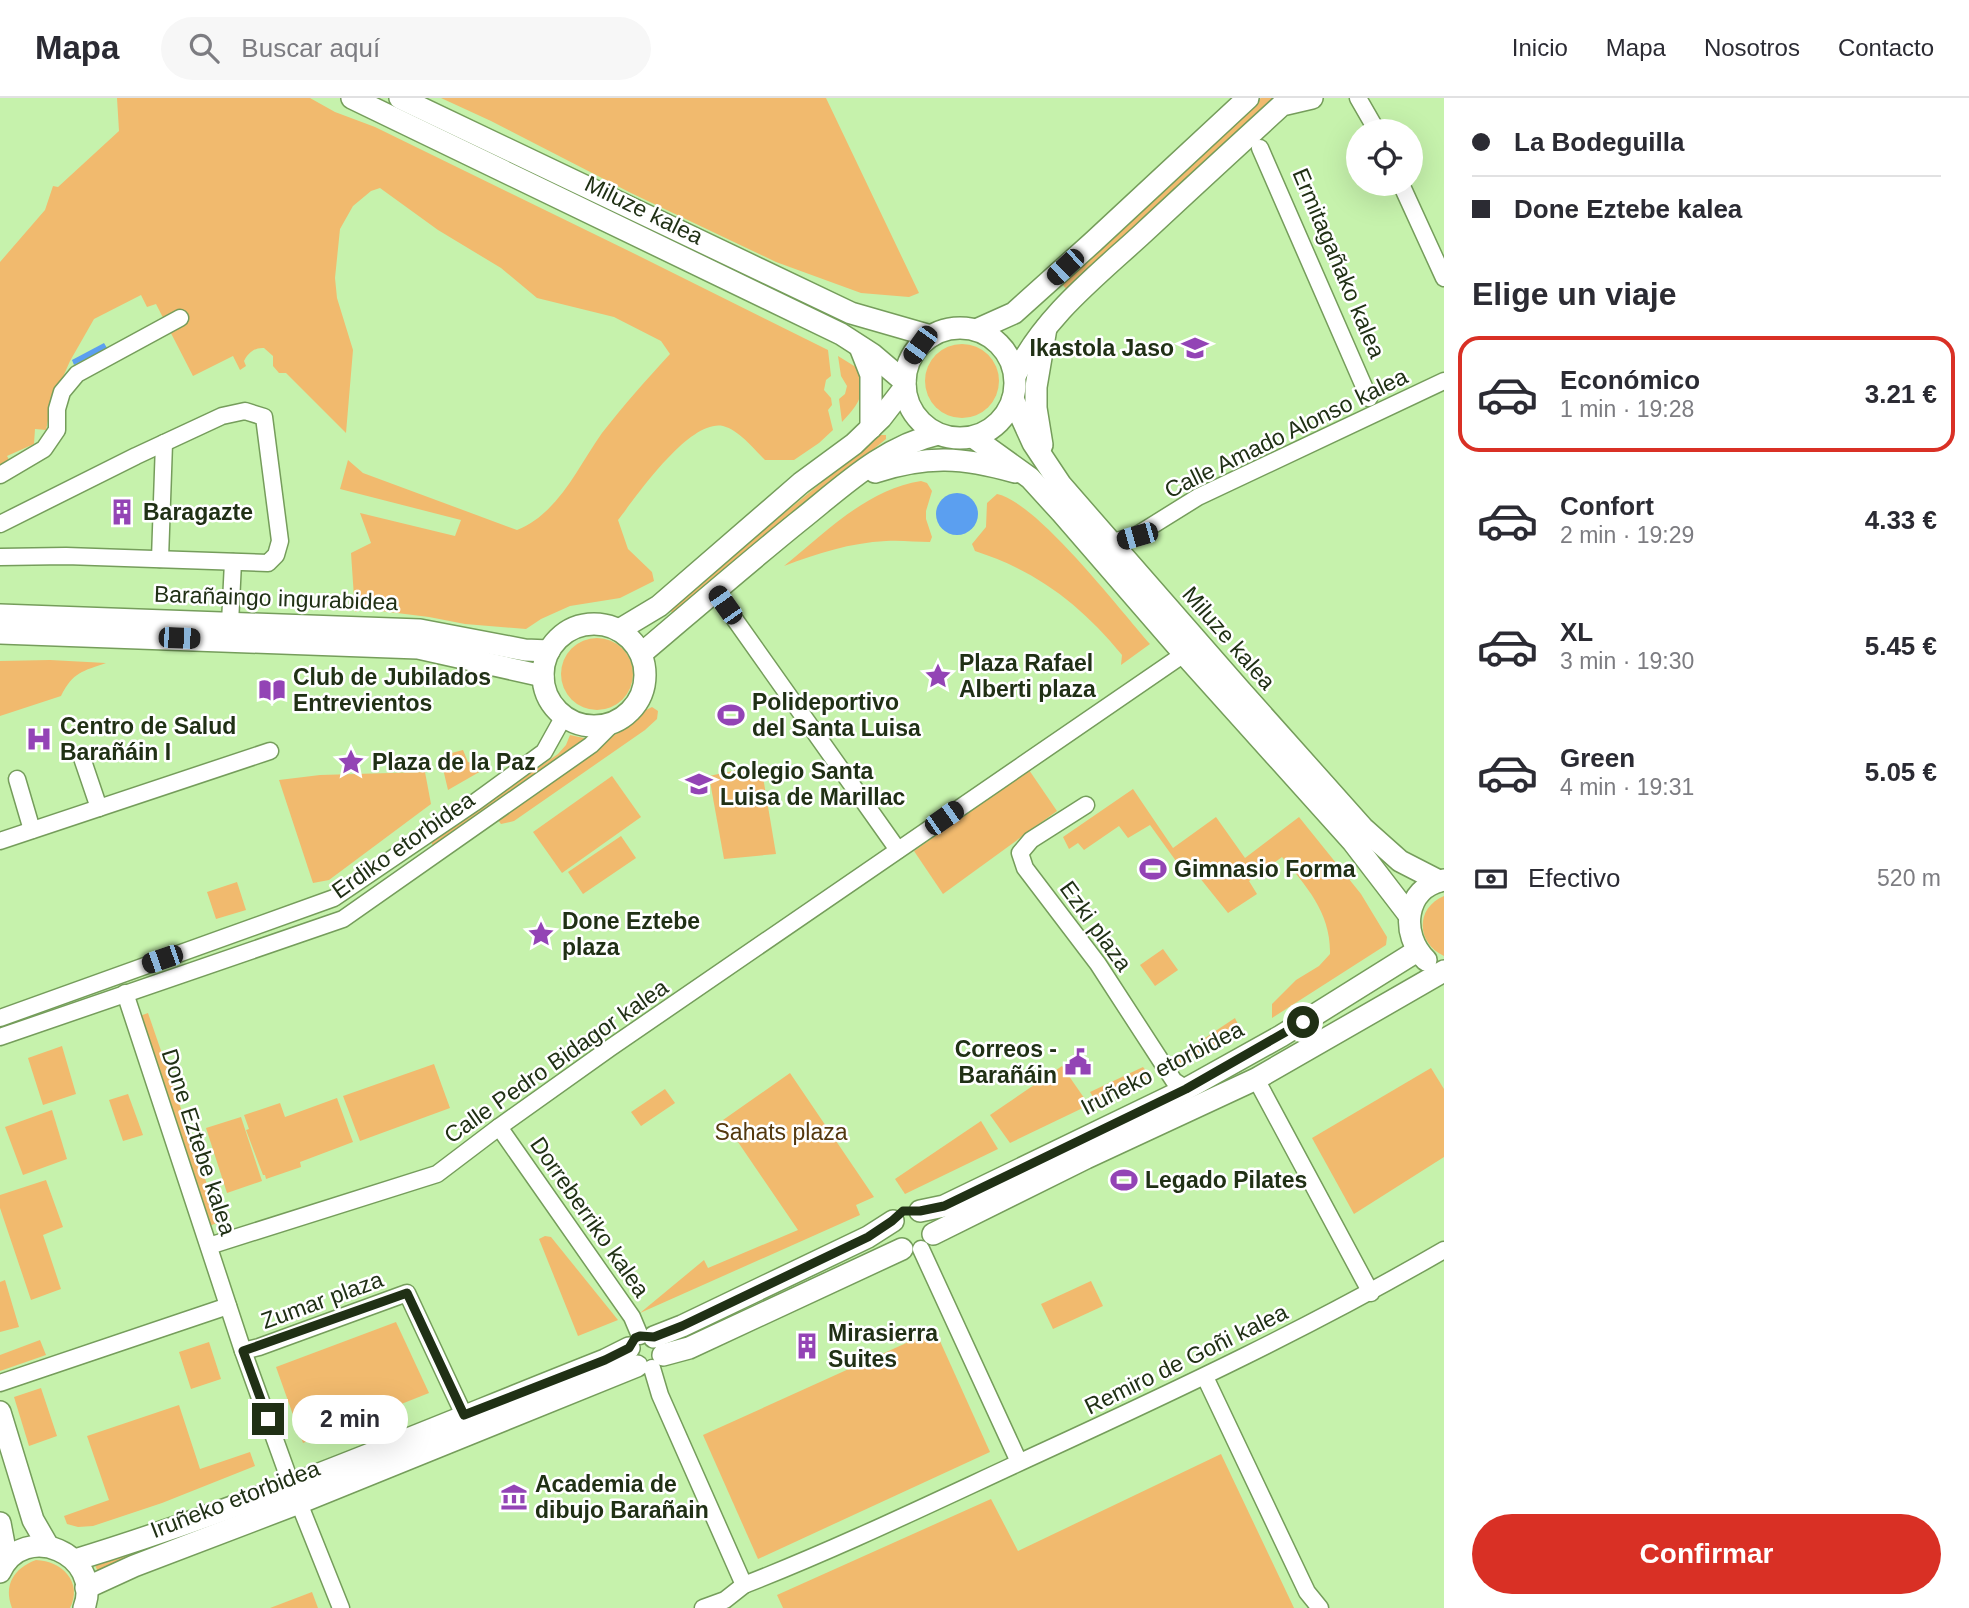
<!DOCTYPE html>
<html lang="es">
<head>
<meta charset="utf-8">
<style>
  :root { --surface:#fff; --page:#f7f7f7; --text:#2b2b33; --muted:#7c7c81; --line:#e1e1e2; --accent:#d93025 }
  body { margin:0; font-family:Helvetica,sans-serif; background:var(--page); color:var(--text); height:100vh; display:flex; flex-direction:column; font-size:26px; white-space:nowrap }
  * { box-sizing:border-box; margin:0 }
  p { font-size:23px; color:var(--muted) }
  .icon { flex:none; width:38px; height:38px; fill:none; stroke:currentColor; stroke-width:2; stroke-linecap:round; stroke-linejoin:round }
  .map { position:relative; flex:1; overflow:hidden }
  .details { display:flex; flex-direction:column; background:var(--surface); width:525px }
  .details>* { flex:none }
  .banner { display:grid; align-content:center; height:154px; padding:0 28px; background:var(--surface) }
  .buttons { position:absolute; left:1346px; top:21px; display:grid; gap:14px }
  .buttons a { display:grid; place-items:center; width:77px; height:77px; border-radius:50%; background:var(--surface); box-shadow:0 7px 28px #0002; font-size:35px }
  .end { position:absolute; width:32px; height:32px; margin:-16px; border:9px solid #203015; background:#fff; box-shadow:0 0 0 4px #fff }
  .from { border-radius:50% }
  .bubble { position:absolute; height:49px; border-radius:24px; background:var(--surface); box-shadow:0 7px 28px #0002; font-size:23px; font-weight:700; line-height:49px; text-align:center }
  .car { position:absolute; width:21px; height:42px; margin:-21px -10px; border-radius:9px; box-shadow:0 0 5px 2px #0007; background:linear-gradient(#222 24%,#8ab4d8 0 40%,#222 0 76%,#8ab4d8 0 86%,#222 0) }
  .banner b { display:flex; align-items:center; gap:24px; height:66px; font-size:26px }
  .banner b+b { border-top:2px solid var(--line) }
  .banner i { width:18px; height:18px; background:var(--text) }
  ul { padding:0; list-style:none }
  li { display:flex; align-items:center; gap:21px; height:116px; margin:0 14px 10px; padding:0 14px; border:4px solid transparent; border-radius:21px }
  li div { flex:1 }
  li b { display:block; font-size:26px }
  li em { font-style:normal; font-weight:700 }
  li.active { border-color:var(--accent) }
  li>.icon { width:63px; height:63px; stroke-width:1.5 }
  h2 { padding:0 28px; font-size:32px; line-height:84px }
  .pay { display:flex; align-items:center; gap:18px; height:77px; padding:0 28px; font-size:26px }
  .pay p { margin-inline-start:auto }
  .primary-button { display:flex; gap:14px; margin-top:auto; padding:14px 28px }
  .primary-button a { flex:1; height:80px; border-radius:42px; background:var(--accent); color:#fff; font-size:28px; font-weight:700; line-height:80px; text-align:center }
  header { display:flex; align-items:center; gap:42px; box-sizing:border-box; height:98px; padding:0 35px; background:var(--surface); border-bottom:2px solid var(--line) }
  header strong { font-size:33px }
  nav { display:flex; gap:38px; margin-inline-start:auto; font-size:24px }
  .search { width:490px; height:63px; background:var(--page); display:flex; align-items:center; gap:18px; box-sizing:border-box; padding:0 24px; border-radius:38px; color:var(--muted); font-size:26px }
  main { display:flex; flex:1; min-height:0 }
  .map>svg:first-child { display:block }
</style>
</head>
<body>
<header>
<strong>Mapa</strong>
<div class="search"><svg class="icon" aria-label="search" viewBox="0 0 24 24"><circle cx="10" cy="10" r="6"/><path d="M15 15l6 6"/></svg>Buscar aquí</div>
<nav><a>Inicio</a><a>Mapa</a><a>Nosotros</a><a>Contacto</a></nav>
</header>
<main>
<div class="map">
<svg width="1444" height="1510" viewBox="0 0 1444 1510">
  <rect width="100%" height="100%" fill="#c6f2ac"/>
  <g fill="#f1ba6e">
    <path d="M117,0H310L335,14L375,29L633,155L828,252L831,278L826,282L824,292L831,300L832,307L828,312L833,332L819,345L794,362H765C754,351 739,332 723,328C689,321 637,398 618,422L628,451L652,474L654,483L620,500L570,508L541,521L526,531L465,526L429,519L381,513L376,505L355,514L351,455L371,445L360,415L455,438L461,422L340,391L348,362L363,375L517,432C559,415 577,370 602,335C624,307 646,282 670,256L661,243L614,219L537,200L501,170L438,132L380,90L371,93L353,108L340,131L335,180L337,200L353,252L346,335L286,275H279L273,268V258L264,250C255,249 248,255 244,263L246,268L240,272L233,258L193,278L156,206L147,209L141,197L94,221L70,263L52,304L46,332L35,331L34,346L7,358L11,365L0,371V164L45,112L53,88L58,89L119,33Z"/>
    <polygon points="441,0 826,0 919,195 909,199 861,195 776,164 631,95 491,23"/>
    <polygon points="1261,0 1277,0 1268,5 1067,192 1062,186"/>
    <circle cx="962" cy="283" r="37"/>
    <path d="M838,258L859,271C865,297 860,305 842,324L839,301L845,296L847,288L841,278Z"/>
    <polygon points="880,337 886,337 886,341 672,515 669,509"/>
    <path d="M921,383L927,385L932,393L926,413V421L932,439L930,444C916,444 901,442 886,443C850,445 818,455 784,468C826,434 866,392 921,383Z"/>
    <path d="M997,396C1037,404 1120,512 1150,546L1121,567L1122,557C1081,507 1037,473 975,453L972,446L986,429L987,405Z"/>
    <circle cx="597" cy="576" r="36"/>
    <path d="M50,562L106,565C83,573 73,574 61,598L0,618V563Z"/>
    <polygon points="652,609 658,613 657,621 645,632 514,723 501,726 497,721 627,628 644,613"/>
    <polygon points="570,637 588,641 433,748 431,744 558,656 566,647"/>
    <polygon points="463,652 468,664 488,669 448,692 440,658"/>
    <polygon points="761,667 776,756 724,761 709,678"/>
    <polygon points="1029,672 1057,713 943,796 914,753"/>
    <polygon points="425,674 431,706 329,782 313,785 279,682 320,677"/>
    <polygon points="612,678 641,719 562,775 533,734"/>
    <path d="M1133,691L1173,750L1216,719L1245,760L1299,719L1361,796L1387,839L1386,847L1272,920V906L1296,882L1319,868L1330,856C1331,815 1307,789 1282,759L1249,783L1257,796L1228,815L1183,759L1176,763L1150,727L1128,740L1119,728L1084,752L1078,745L1069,751L1063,739Z"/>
    <polygon points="621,738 636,760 583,796 568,774"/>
    <polygon points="237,784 246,812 216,821 207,794"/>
    <path d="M1444,798V858C1416,845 1415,810 1444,798Z"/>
    <polygon points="1163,851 1178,872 1155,888 1140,867"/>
    <polygon points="148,915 220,1124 209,1128 137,919"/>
    <polygon points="1235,920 1241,933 1178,966 1175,960"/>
    <polygon points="62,948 76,996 43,1007 28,960"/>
    <polygon points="434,966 450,1010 360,1043 343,998"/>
    <polygon points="1062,968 1089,1007 1010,1045 990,1017"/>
    <polygon points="1143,969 1150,978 1096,1004 1090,994"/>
    <polygon points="1431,970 1444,991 1444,1059 1354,1116 1312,1040"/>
    <polygon points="790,975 874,1099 856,1107 860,1117 640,1215 704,1162 708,1170 798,1132 723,1022"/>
    <polygon points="665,991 675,1005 641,1028 631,1014"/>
    <polygon points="128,996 143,1037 123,1043 109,1002"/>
    <polygon points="337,1000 353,1044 300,1064 301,1069 266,1081 265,1077 263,1077 246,1032 249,1031 244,1017 280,1005 285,1019"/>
    <polygon points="52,1012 67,1061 23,1077 5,1029"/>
    <polygon points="241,1019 262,1083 227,1095 206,1030"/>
    <polygon points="981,1023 998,1051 905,1096 895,1081"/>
    <polygon points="46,1082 63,1129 43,1137 61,1191 31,1202 0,1110 0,1097"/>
    <polygon points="545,1138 551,1139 618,1222 578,1238 539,1141"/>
    <polygon points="5,1182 19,1229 0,1234 0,1184"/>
    <polygon points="1091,1183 1103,1208 1053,1231 1041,1206"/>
    <polygon points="396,1224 429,1295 303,1345 276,1269"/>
    <polygon points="935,1232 990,1354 758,1461 703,1337"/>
    <polygon points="40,1242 46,1257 0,1273 0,1257"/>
    <polygon points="209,1244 221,1281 191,1291 179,1254"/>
    <polygon points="41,1290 57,1338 29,1348 14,1299"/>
    <polygon points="179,1307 200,1371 250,1354 255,1368 162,1405 93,1428 78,1429 67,1426 64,1418 109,1402 87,1338"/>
    <polygon points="1221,1356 1294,1510 783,1510 777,1497 991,1401 1018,1453"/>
    <polygon points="247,1410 250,1415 99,1476 94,1465 112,1462"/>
    <path d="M36,1462C62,1463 83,1484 70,1510H12C3,1487 14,1470 36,1462Z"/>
    <polygon points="312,1494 318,1510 270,1510"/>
  </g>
  <g fill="#5b9ff0">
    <polygon points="104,245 107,250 74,267 72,262"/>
    <circle cx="957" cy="416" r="21"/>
  </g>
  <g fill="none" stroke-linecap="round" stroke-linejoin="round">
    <g stroke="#759d5b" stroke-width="19">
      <g id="street">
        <polyline points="1358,0 1377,33"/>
        <polyline points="1260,50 1369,300"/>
        <polyline points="1401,86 1444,180"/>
        <polyline points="0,377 44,351 57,332 57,311 62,294 77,276 180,220"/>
        <polyline points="0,426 136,358 222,318 245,313 264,319 280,443 276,457 268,465 66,458 0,459"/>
        <polyline points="1110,445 1137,437 1198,399 1444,283"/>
        <polyline points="160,461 164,345"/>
        <polyline points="714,492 898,752"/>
        <polyline points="230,525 233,464"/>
        <polyline points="82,660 99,710"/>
        <polyline points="17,681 32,732"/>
        <polyline points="1086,707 1031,742 1020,755 1025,770 1098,866 1174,983 1186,991"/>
        <polyline points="0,743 270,653"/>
        <polyline points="125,895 243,1253 291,1386"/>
        <polyline points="0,920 334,800 474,705 544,654 564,618"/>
        <polyline points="0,939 343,821 591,647 614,624"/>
        <polyline points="1256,981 1371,1195"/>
        <polyline points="499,1029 632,1219 640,1238"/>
        <polyline points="209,1148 437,1076 499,1029 610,950 1184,556"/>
        <polyline points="921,1151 1019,1364"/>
        <polyline points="243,1253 259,1249 407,1195 464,1317"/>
        <polyline points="652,1270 660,1297 744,1487"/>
        <polyline points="1205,1279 1307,1494 1320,1510"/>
        <polyline points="0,1285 228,1208"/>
        <polyline points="299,1405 341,1510"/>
        <path d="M703,1510L725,1502L744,1487C844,1448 942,1400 1040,1355C1177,1292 1313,1228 1444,1152"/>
      </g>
    </g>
    <g stroke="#759d5b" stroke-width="24">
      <g id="secondary">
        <polyline points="352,0 841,236 872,256 905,284"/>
        <polyline points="400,0 851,215 931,238"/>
        <circle cx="960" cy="285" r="55"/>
        <polyline points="976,232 1014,215 1093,144 1248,0"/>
        <polyline points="860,249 871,277 871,330"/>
        <path d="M1015,278C1042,221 1094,180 1140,138C1187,94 1235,50 1282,7L1312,0"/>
        <polyline points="1013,301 1033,345 1061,387 1240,592 1363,730 1400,763 1439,783"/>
        <polyline points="973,339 1030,380 1061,414 1184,556 1353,744 1409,817"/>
        <polyline points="1042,347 1036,310 1036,289 1046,230"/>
        <path d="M875,374C927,357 963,359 1015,374"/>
        <polyline points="0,517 420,532 525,552 549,553"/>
        <circle cx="594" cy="577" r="51"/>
        <polyline points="619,532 659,508 801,385 854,346 881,320 905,289"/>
        <polyline points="0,535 418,550 543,578"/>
        <path d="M641,556C693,512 745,467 798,424C841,390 882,349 938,336"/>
        <path d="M1426,862C1400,837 1404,790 1444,782"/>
        <polyline points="920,1113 944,1108 1186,991 1281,938 1417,853"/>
        <polyline points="933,1136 1086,1060 1256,981 1444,873"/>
        <polyline points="654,1239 682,1228 868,1139 893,1123"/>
        <polyline points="663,1257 689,1250 902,1151"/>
        <polyline points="0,1314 33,1422 48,1448"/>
        <polyline points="0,1425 7,1462"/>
        <path d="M75,1462C255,1407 430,1331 605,1262L629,1250"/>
        <path d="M0,1474C24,1422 104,1456 84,1510"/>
        <polyline points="86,1490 134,1468 299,1405 637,1268"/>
      </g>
    </g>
    <use href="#street" stroke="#fff" stroke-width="16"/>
    <use href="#secondary" stroke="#fff" stroke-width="21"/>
  </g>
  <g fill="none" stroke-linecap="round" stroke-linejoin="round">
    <polyline stroke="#203015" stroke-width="9" points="268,1321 243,1253 407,1195 464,1317 605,1262 629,1250 635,1240 640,1238 654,1239 682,1228 868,1139 892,1123 903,1113 920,1113 944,1108 1186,991 1303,924"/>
  </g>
  <defs>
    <g id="school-bare" transform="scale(2.1)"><path d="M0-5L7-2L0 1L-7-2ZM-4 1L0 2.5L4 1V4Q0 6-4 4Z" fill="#9344b5" stroke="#fff" stroke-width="2.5" paint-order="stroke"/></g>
    <g id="building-bare" transform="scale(2.1)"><path d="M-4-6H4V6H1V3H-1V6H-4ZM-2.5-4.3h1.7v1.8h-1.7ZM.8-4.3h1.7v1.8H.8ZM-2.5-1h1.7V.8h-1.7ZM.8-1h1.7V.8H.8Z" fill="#9344b5" stroke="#fff" stroke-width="2.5" paint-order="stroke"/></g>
    <g id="sight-bare" transform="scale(2.1)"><path d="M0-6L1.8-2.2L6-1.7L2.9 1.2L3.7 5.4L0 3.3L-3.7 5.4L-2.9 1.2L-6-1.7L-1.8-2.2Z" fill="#9344b5" stroke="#fff" stroke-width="2.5" paint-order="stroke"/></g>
    <g id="library-bare" transform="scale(2.1)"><path d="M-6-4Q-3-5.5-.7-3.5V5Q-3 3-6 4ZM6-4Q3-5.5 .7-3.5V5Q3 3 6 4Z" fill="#9344b5" stroke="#fff" stroke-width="2.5" paint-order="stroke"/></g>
    <g id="stadium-bare" transform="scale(2.1)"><path d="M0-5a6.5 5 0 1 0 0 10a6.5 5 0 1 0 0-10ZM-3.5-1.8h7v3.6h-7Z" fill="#9344b5" stroke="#fff" stroke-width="2.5" paint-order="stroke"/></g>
    <g id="hospital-bare" transform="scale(2.1)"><path d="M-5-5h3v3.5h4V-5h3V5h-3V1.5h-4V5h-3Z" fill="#9344b5" stroke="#fff" stroke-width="2.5" paint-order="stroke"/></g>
    <g id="civic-bare" transform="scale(2.1)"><path d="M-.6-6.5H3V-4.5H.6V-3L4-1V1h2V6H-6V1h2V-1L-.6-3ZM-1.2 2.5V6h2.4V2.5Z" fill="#9344b5" stroke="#fff" stroke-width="2.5" paint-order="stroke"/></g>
    <g id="museum-bare" transform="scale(2.1)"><path d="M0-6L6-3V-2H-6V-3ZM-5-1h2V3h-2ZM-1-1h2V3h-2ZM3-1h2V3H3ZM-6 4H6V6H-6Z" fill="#9344b5" stroke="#fff" stroke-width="2.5" paint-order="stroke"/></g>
  </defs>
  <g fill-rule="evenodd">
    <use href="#school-bare" x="1195" y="250"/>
    <use href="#building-bare" x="122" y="414"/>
    <use href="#sight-bare" x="938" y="578"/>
    <use href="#library-bare" x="272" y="592"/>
    <use href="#stadium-bare" x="731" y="617"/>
    <use href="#hospital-bare" x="39" y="641"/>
    <use href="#sight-bare" x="351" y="664"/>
    <use href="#school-bare" x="699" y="686"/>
    <use href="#stadium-bare" x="1153" y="771"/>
    <use href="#sight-bare" x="541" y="836"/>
    <use href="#civic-bare" x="1078" y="964"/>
    <use href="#stadium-bare" x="1124" y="1082"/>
    <use href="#building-bare" x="807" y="1248"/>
    <use href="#museum-bare" x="514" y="1399"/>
  </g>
  <g text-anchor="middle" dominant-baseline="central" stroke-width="5" stroke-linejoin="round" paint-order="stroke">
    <g font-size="23" fill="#203015" stroke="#fff">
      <text transform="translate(644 112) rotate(26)">Miluze kalea</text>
      <text transform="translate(1339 165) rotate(67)">Ermitagañako kalea</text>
      <text transform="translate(1286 335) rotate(-26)">Calle Amado Alonso kalea</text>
      <text transform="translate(276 500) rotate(2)">Barañaingo ingurabidea</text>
      <text transform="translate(1229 540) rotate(49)">Miluze kalea</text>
      <text transform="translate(403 747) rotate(-35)">Erdiko etorbidea</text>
      <text transform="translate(1096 828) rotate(54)">Ezki plaza</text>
      <text transform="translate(556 963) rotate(-35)">Calle Pedro Bidagor kalea</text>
      <text transform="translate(1162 970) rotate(-27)">Iruñeko etorbidea</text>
      <text transform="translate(199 1044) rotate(72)">Done Eztebe kalea</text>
      <text transform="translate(590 1119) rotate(55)">Dorreberriko kalea</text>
      <text transform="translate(322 1202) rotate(-20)">Zumar plaza</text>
      <text transform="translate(1186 1261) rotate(-26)">Remiro de Goñi kalea</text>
      <text transform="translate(235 1401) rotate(-21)">Iruñeko etorbidea</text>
    </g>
    <g font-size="23" font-weight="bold" fill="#203015" stroke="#fff" text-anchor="start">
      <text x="1174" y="250" text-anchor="end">Ikastola Jaso</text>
      <text x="143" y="414">Baragazte</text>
      <text x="959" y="565">Plaza Rafael<tspan x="959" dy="26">Alberti plaza</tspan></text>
      <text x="293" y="579">Club de Jubilados<tspan x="293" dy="26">Entrevientos</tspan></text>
      <text x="752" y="604">Polideportivo<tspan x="752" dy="26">del Santa Luisa</tspan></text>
      <text x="60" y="628">Centro de Salud<tspan x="60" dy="26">Barañáin I</tspan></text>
      <text x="372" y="664">Plaza de la Paz</text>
      <text x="720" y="673">Colegio Santa<tspan x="720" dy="26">Luisa de Marillac</tspan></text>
      <text x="1174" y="771">Gimnasio Forma</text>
      <text x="562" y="823">Done Eztebe<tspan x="562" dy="26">plaza</tspan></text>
      <text x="1057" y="951" text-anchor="end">Correos -<tspan x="1057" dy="26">Barañáin</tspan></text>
      <text x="1145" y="1082">Legado Pilates</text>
      <text x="828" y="1235">Mirasierra<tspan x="828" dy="26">Suites</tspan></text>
      <text x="535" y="1386">Academia de<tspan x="535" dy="26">dibujo Barañain</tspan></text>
    </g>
    <g font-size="23" fill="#53380e" stroke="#fff">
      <text x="781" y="1034">Sahats plaza</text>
    </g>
  </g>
</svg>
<div class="buttons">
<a><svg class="icon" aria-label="locate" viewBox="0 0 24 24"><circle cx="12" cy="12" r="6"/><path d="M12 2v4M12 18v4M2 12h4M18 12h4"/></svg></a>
</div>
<i class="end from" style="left:1303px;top:924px"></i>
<i class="end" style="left:268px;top:1321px"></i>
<div class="bubble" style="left:292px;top:1297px;width:116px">2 min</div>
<i class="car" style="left:1065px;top:169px;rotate:227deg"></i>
<i class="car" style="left:920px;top:247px;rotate:216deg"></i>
<i class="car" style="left:1137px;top:438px;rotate:254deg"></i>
<i class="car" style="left:725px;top:507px;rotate:325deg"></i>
<i class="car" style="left:179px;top:540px;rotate:92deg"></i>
<i class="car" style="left:944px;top:720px;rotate:55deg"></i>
<i class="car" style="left:162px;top:861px;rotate:251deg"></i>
</div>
<section class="details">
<div class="banner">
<b><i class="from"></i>La Bodeguilla</b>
<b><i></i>Done Eztebe kalea</b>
</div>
<h2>Elige un viaje</h2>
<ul>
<li class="active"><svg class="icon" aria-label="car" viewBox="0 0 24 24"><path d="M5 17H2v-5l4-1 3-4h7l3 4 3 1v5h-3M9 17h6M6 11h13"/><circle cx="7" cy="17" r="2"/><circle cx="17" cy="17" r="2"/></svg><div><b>Económico</b><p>1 min · 19:28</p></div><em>3.21 €</em></li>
<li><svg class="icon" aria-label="car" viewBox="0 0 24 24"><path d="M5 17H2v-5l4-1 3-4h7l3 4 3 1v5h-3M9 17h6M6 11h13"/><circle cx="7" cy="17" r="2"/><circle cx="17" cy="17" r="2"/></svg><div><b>Confort</b><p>2 min · 19:29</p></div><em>4.33 €</em></li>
<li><svg class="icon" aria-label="car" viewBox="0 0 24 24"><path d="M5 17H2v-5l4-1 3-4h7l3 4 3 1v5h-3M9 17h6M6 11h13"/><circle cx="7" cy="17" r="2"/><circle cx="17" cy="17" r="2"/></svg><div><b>XL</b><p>3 min · 19:30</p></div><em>5.45 €</em></li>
<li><svg class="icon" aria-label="car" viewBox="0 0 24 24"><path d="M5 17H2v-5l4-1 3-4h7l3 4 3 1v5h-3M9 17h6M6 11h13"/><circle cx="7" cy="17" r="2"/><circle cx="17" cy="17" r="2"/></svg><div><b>Green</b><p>4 min · 19:31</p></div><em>5.05 €</em></li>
</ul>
<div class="pay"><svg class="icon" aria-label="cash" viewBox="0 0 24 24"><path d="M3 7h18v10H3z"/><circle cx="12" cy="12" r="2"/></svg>Efectivo<p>520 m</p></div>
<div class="primary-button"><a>Confirmar</a></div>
</section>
</main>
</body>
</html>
